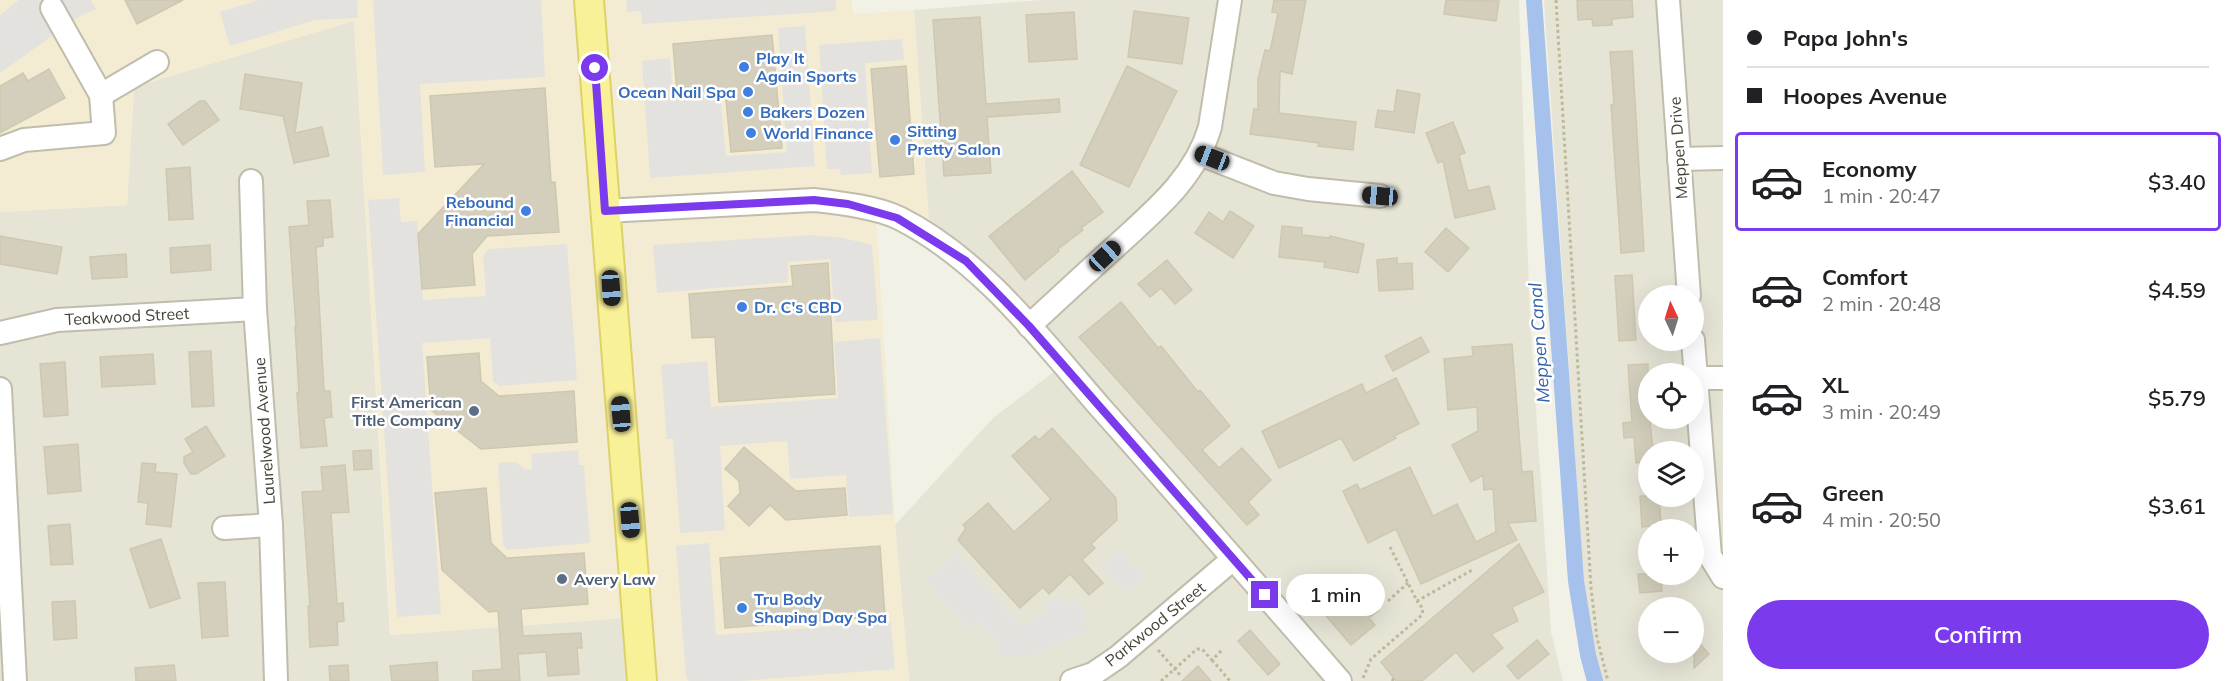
<!DOCTYPE html>
<html lang="en">
<head>
<meta charset="utf-8">
<style>
  :root { --surface:#fff; --page:#f6f6f6; --text:#202124; --muted:#757577; --line:#e0e0e0; --accent:#7c3aed }
  body { margin:0; font-family:Mulish,sans-serif; background:var(--page); color:var(--text); height:100vh; display:flex; flex-direction:column; font-size:22px; white-space:nowrap }
  * { box-sizing:border-box; margin:0 }
  p { font-size:20px; color:var(--muted) }
  .icon { flex:none; width:33px; height:33px; fill:none; stroke:currentColor; stroke-width:2; stroke-linecap:round; stroke-linejoin:round }
  .map { position:relative; flex:1; overflow:hidden }
  .drawer { display:flex; flex-direction:column; background:var(--surface); width:510px }
  .drawer>* { flex:none }
  .guide { display:grid; align-content:center; height:132px; padding:0 24px; background:var(--surface) }
  .needle { width:39px; rotate:356deg }
  .buttons { position:absolute; left:1638px; top:285px; display:grid; gap:12px }
  .buttons a { display:grid; place-items:center; width:66px; height:66px; border-radius:50%; background:var(--surface); box-shadow:0 6px 24px #0002; font-size:30px }
  .end { position:absolute; width:27px; height:27px; margin:-14px; border:8px solid #7c3aed; background:#fff; box-shadow:0 0 0 3px #fff }
  .from { border-radius:50% }
  .bubble { position:absolute; height:42px; border-radius:21px; background:var(--surface); box-shadow:0 6px 24px #0002; font-size:20px; font-weight:600; line-height:42px; text-align:center }
  .car { position:absolute; width:18px; height:36px; margin:-18px -9px; border-radius:8px; box-shadow:0 0 4px 2px #0007; background:linear-gradient(#222 24%,#8ab4d8 0 40%,#222 0 76%,#8ab4d8 0 86%,#222 0) }
  .guide b { display:flex; align-items:center; gap:21px; height:57px; font-size:22px }
  .guide b+b { border-top:2px solid var(--line) }
  .guide i { width:15px; height:15px; background:var(--text) }
  ul { padding:0; list-style:none }
  li { display:flex; align-items:center; gap:18px; height:99px; margin:0 12px 9px; padding:0 12px; border:3px solid transparent; border-radius:6px }
  li div { flex:1 }
  li b { display:block; font-size:22px }
  li em { font-style:normal; font-weight:600 }
  li.on { border-color:var(--accent) }
  li>.icon { width:54px; height:54px; stroke-width:1.5 }
  .button { display:flex; gap:12px; margin-top:auto; padding:12px 24px }
  .button a { flex:1; height:69px; border-radius:36px; background:var(--accent); color:#fff; font-size:24px; font-weight:600; line-height:69px; text-align:center }
  main { display:flex; flex:1; min-height:0 }
  .map>svg:first-child { display:block }
</style>
</head>
<body>
<main>
<div class="map">
<svg width="1723" height="681" viewBox="0 0 1723 681">
  <rect width="100%" height="100%" fill="#f2f1e6"/>
  <g fill="#e6e4d5" fill-rule="evenodd">
    <polygon points="1041,0 1519,0 1530,319 1551,632 1563,681 909,681 895,525 994,417 1063,365 930,238 914,10"/>
    <path d="M1544,0H1723V681H1603L1595,655L1584,591ZM1648,296H1694V340H1648ZM1648,374H1694V418H1648ZM1648,452H1694V496H1648ZM1648,530H1694V574H1648ZM1648,608H1694V652H1648Z"/>
    <polygon points="354,20 390,635 637,617 642,681 0,681 0,212 127,205 134,87"/>
  </g>
  <polygon fill="#f3ecd2" points="0,0 852,0 853,14 914,10 930,238 876,212 895,525 909,681 642,681 637,617 391,635 354,21 134,87 127,205 0,212"/>
  <g fill="#e3e2de">
    <polygon points="19,0 91,0 96,9 80,16 0,73 0,15"/>
    <polygon points="259,0 357,0 358,18 315,20 230,46 220,12"/>
    <polygon points="373,0 541,0 545,77 420,84 425,172 383,175"/>
    <polygon points="626,0 836,0 836,11 642,24 641,11 627,12"/>
    <polygon points="805,26 815,166 650,178 642,61 670,58 673,97 713,94 721,103 726,156 787,152 778,28"/>
    <polygon points="902,39 904,60 865,63 872,173 841,175 840,169 827,169 819,45"/>
    <polygon points="399,198 401,222 417,221 423,300 486,296 483,255 489,249 567,244 577,380 499,386 493,381 490,338 422,343 441,614 397,617 368,200"/>
    <polygon points="813,235 843,238 872,245 878,320 835,322 830,259 788,262 788,282 657,293 653,245"/>
    <polygon points="880,338 893,514 849,517 846,475 790,479 787,441 720,446 725,530 680,533 673,439 667,439 661,365 707,361 711,407 838,398 834,342"/>
    <polygon points="578,450 579,465 584,465 590,543 507,550 503,545 498,463 516,462 525,469 532,469 531,454"/>
    <polygon points="709,543 716,635 891,622 895,669 740,681 689,681 686,678 676,546"/>
    <polygon points="1118,551 1143,575 1127,592 1102,569"/>
    <polygon points="956,553 1021,625 1046,615 1042,604 1060,597 1064,605 1078,600 1090,631 1029,656 1000,657 999,645 978,622 969,630 925,580"/>
  </g>
  <g fill="none" stroke-linecap="round" stroke-linejoin="round">
    <polyline stroke="#a5c1ec" stroke-width="16" points="1534,0 1576,581 1588,655 1595,681"/>
  </g>
  <g fill="#d3cfbc" stroke="#cec8b0" stroke-width="1.5">
    <polygon points="125,0 183,0 137,24"/>
    <polygon points="1274,0 1306,0 1292,74 1280,71 1279,113 1356,122 1353,150 1318,146 1319,143 1250,134 1254,109 1258,110 1258,79 1265,50 1270,51 1278,13 1272,12"/>
    <polygon points="1446,0 1499,1 1496,21 1444,14"/>
    <polygon points="1577,0 1632,0 1633,17 1612,19 1612,25 1593,26 1592,19 1578,20"/>
    <polygon points="1134,11 1189,18 1182,64 1128,57"/>
    <polygon points="1074,12 1077,59 1029,62 1026,15"/>
    <polygon points="980,17 986,104 1059,99 1060,112 987,117 991,173 944,176 933,20"/>
    <polygon points="772,35 782,148 731,152 726,100 716,90 677,93 673,44"/>
    <polygon points="1632,51 1644,251 1621,253 1611,105 1614,104 1610,52"/>
    <polygon points="906,66 914,174 880,177 871,69"/>
    <polygon points="1127,66 1177,91 1129,187 1080,165"/>
    <polygon points="49,69 65,98 0,133 0,86 23,73 28,81"/>
    <polygon points="245,74 302,83 295,133 322,127 329,156 294,163 283,116 240,109"/>
    <polygon points="545,88 551,182 555,182 559,232 487,236 472,254 475,285 422,289 418,234 484,164 435,167 430,96"/>
    <polygon points="1397,90 1420,94 1414,133 1375,127 1378,110 1394,112"/>
    <polygon points="200,101 205,101 219,120 183,145 168,124"/>
    <polygon points="1453,122 1465,153 1459,155 1468,191 1489,186 1495,209 1455,218 1443,161 1438,163 1426,133"/>
    <polygon points="190,167 193,219 169,220 166,169"/>
    <polygon points="1072,171 1103,212 1081,228 1083,230 1058,249 1059,251 1025,280 989,236"/>
    <polygon points="330,200 333,237 323,238 323,246 316,247 324,391 330,391 332,417 324,418 327,446 301,448 297,393 299,393 295,327 296,327 289,227 309,225 307,201"/>
    <polygon points="1230,211 1254,226 1233,258 1195,233 1209,212 1223,222"/>
    <polygon points="1282,226 1302,228 1302,235 1330,238 1330,236 1364,244 1358,273 1324,267 1325,262 1279,257"/>
    <polygon points="1446,228 1469,248 1448,272 1425,252"/>
    <polygon points="0,236 62,247 57,274 0,264"/>
    <polygon points="210,245 211,270 171,273 170,248"/>
    <polygon points="126,254 127,277 92,279 90,257"/>
    <polygon points="1397,258 1397,264 1412,263 1413,289 1379,291 1377,260"/>
    <polygon points="1167,260 1192,290 1175,304 1161,288 1150,297 1138,284"/>
    <polygon points="828,263 835,394 719,402 715,337 692,338 689,294 793,286 791,266"/>
    <polygon points="1632,275 1636,340 1619,341 1615,276"/>
    <polygon points="1121,302 1158,348 1161,346 1198,392 1200,390 1230,426 1202,450 1219,468 1242,448 1271,480 1248,502 1259,515 1247,525 1079,337"/>
    <polygon points="1421,337 1429,352 1393,371 1385,356"/>
    <polygon points="1512,344 1522,472 1532,471 1536,521 1508,523 1517,540 1421,584 1396,529 1368,543 1343,491 1357,484 1360,490 1410,467 1433,516 1457,504 1476,542 1496,532 1493,489 1484,490 1483,475 1471,482 1452,445 1478,431 1477,407 1448,410 1444,359 1473,356 1472,347"/>
    <polygon points="211,351 214,406 192,407 189,352"/>
    <polygon points="479,353 481,381 499,396 574,391 577,442 481,449 431,410 427,357"/>
    <polygon points="153,354 155,384 102,387 100,357"/>
    <polygon points="65,362 68,415 44,417 40,364"/>
    <polygon points="1648,364 1648,420 1650,420 1653,452 1648,452 1648,462 1636,463 1634,437 1624,438 1623,423 1632,422 1628,365"/>
    <polygon points="1396,378 1419,424 1394,436 1396,438 1354,461 1341,438 1279,468 1262,431 1362,384 1366,393"/>
    <polygon points="206,426 225,456 196,474 191,474 184,463 184,457 193,452 185,439"/>
    <polygon points="1052,428 1116,498 1117,520 1091,544 1095,548 1082,560 1103,583 1089,595 1070,574 1049,594 1043,587 1020,608 958,540 966,528 963,525 988,503 1014,532 1051,499 1012,456 1035,436 1039,440"/>
    <polygon points="78,444 81,491 48,494 44,447"/>
    <polygon points="744,447 796,491 845,488 847,515 786,520 770,505 749,526 728,506 740,493 739,481 725,469"/>
    <polygon points="371,450 372,469 354,470 353,451"/>
    <polygon points="142,463 156,464 155,472 177,474 171,527 146,524 148,503 138,502"/>
    <polygon points="345,465 349,512 331,513 337,604 343,603 344,621 337,622 338,645 310,647 308,606 310,606 302,492 323,491 321,467"/>
    <polygon points="486,488 491,543 507,558 584,553 588,604 521,609 523,636 581,633 582,648 577,648 579,674 548,676 546,652 518,654 520,681 473,681 473,671 502,669 498,611 489,612 442,570 435,493"/>
    <polygon points="1640,496 1659,496 1661,525 1642,527"/>
    <polygon points="70,524 73,564 51,565 48,526"/>
    <polygon points="161,539 180,598 150,608 130,549"/>
    <polygon points="1519,544 1544,592 1512,607 1518,621 1491,634 1503,648 1473,672 1456,652 1422,681 1396,681 1381,662"/>
    <polygon points="880,546 885,616 725,628 720,558"/>
    <polygon points="1638,574 1661,574 1662,591 1640,593"/>
    <polygon points="1365,579 1376,591 1367,598 1378,611 1369,618 1375,625 1351,645 1321,610 1348,586 1352,590"/>
    <polygon points="225,582 228,636 202,638 198,583"/>
    <polygon points="75,601 77,638 54,640 52,602"/>
    <polygon points="1250,630 1280,664 1268,675 1238,641"/>
    <polygon points="1694,637 1709,654 1694,668"/>
    <polygon points="1537,640 1549,654 1518,679 1507,666"/>
    <polygon points="437,662 438,681 392,681 390,666"/>
    <polygon points="174,665 176,681 136,681 135,668"/>
    <polygon points="348,665 349,681 330,681 329,666"/>
    <polygon points="1198,666 1211,681 1182,681"/>
  </g>
  <g fill="none" stroke-linecap="round" stroke-linejoin="round">
    <g stroke="#c0bdac" stroke-width="26">
      <g id="minor">
        <polyline points="1668,0 1689,296"/>
        <polyline points="101,95 157,62"/>
        <polyline points="0,149 24,140 104,133 101,95 52,8"/>
        <polyline points="1200,154 1274,183 1308,189 1380,196"/>
        <polyline points="1679,159 1723,158"/>
        <polyline points="251,181 255,309 271,525 276,681"/>
        <path d="M605,211L814,200C840,203 876,207 899,218C981,259 1041,339 1100,407C1181,498 1260,589 1340,681"/>
        <path d="M1029,326C1057,300 1085,274 1114,248C1153,212 1195,179 1210,127L1230,0"/>
        <polyline points="0,333 57,320 255,309"/>
        <polyline points="1693,340 1710,556 1723,577"/>
        <polyline points="1696,378 1723,378"/>
        <polyline points="0,389 15,681"/>
        <polyline points="224,528 271,525"/>
        <polyline points="1072,681 1093,674 1118,657 1233,559"/>
      </g>
    </g>
    <g stroke="#ddd269" stroke-width="32">
      <polyline id="major" points="589,0 642,681"/>
    </g>
    <g stroke="#beb99b" stroke-width="3" stroke-dasharray="3 3" stroke-linecap="butt">
      <polyline points="1556,0 1591,588 1597,638 1608,681"/>
      <polyline points="1390,547 1417,601 1474,569"/>
      <polyline points="1388,601 1408,583"/>
      <polyline points="1158,650 1180,675"/>
      <polyline points="1212,660 1230,681"/>
      <polyline points="1363,678 1371,659 1422,615 1423,609 1417,601"/>
      <polyline points="1161,681 1197,649 1202,649 1212,660 1222,650"/>
      <polyline points="1392,681 1394,678"/>
    </g>
    <use href="#minor" stroke="#fff" stroke-width="22"/>
    <use href="#major" stroke="#f9f198" stroke-width="28"/>
  </g>
  <g fill="none" stroke-linecap="round" stroke-linejoin="round">
    <polyline stroke="#7c3aed" stroke-width="8" points="595,68 605,211 814,200 848,204 897,218 966,261 1029,326 1265,595"/>
  </g>
  <g fill="#3f7fe0" stroke="#fff" stroke-width="2">
    <circle cx="744" cy="67" r="6"/>
    <circle cx="748" cy="92" r="6"/>
    <circle cx="748" cy="112" r="6"/>
    <circle cx="751" cy="133" r="6"/>
    <circle cx="895" cy="140" r="6"/>
    <circle cx="526" cy="211" r="6"/>
    <circle cx="742" cy="307" r="6"/>
    <circle cx="742" cy="608" r="6"/>
  </g>
  <g fill="#5c6f8a" stroke="#fff" stroke-width="2">
    <circle cx="474" cy="411" r="6"/>
    <circle cx="562" cy="579" r="6"/>
  </g>
  <g text-anchor="middle" dominant-baseline="central" stroke-width="5" stroke-linejoin="round" paint-order="stroke">
    <g font-size="16" font-weight="bold" fill="#366cbe" stroke="#fff" text-anchor="start">
      <text x="756" y="58">Play It<tspan x="756" dy="18">Again Sports</tspan></text>
      <text x="736" y="92" text-anchor="end">Ocean Nail Spa</text>
      <text x="760" y="112">Bakers Dozen</text>
      <text x="907" y="131">Sitting<tspan x="907" dy="18">Pretty Salon</tspan></text>
      <text x="763" y="133">World Finance</text>
      <text x="514" y="202" text-anchor="end">Rebound<tspan x="514" dy="18">Financial</tspan></text>
      <text x="754" y="307">Dr. C's CBD</text>
      <text x="754" y="599">Tru Body<tspan x="754" dy="18">Shaping Day Spa</tspan></text>
    </g>
    <g font-size="16" fill="#454236" stroke="#fff">
      <text transform="translate(1678 148) rotate(-94)">Meppen Drive</text>
      <text transform="translate(127 316) rotate(-3)">Teakwood Street</text>
      <text transform="translate(264 431) rotate(-94)">Laurelwood Avenue</text>
      <text transform="translate(1155 624) rotate(-39)">Parkwood Street</text>
    </g>
    <g font-size="16" font-weight="bold" fill="#4e5e75" stroke="#fff" text-anchor="end">
      <text x="462" y="402">First American<tspan x="462" dy="18">Title Company</tspan></text>
      <text x="574" y="579" text-anchor="start">Avery Law</text>
    </g>
    <g font-size="18" font-style="italic" fill="#3461ab" stroke="#fff">
      <text transform="translate(1539 343) rotate(-94)">Meppen Canal</text>
    </g>
  </g>
</svg>
<div class="buttons">
<a><svg class="needle" viewBox="-14 -14 28 28"><path d="M0-13l5 13h-10z" fill="#e53935"/><path d="M0 13l5-13h-10z" fill="#757577"/></svg></a>
<a><svg class="icon" aria-label="locate" viewBox="0 0 24 24"><circle cx="12" cy="12" r="6"/><path d="M12 2v4M12 18v4M2 12h4M18 12h4"/></svg></a>
<a><svg class="icon" aria-label="layers" viewBox="0 0 24 24"><path d="M12 4l9 5-9 5-9-5zM3 14l9 5 9-5"/></svg></a>
<a>+</a>
<a>−</a>
</div>
<i class="end from" style="left:595px;top:68px"></i>
<i class="end" style="left:1265px;top:595px"></i>
<div class="bubble" style="left:1286px;top:574px;width:99px">1 min</div>
<i class="car" style="left:1212px;top:158px;rotate:291deg"></i>
<i class="car" style="left:1380px;top:196px;rotate:275deg"></i>
<i class="car" style="left:1105px;top:256px;rotate:47deg"></i>
<i class="car" style="left:611px;top:288px;rotate:176deg"></i>
<i class="car" style="left:621px;top:414px;rotate:355deg"></i>
<i class="car" style="left:630px;top:520px;rotate:175deg"></i>
</div>
<section class="drawer">
<div class="guide">
<b><i class="from"></i>Papa John's</b>
<b><i></i>Hoopes Avenue</b>
</div>
<ul>
<li class="on"><svg class="icon" aria-label="car" viewBox="0 0 24 24"><path d="M5 17H2v-5l4-1 3-4h7l3 4 3 1v5h-3M9 17h6M6 11h13"/><circle cx="7" cy="17" r="2"/><circle cx="17" cy="17" r="2"/></svg><div><b>Economy</b><p>1 min · 20:47</p></div><em>$3.40</em></li>
<li><svg class="icon" aria-label="car" viewBox="0 0 24 24"><path d="M5 17H2v-5l4-1 3-4h7l3 4 3 1v5h-3M9 17h6M6 11h13"/><circle cx="7" cy="17" r="2"/><circle cx="17" cy="17" r="2"/></svg><div><b>Comfort</b><p>2 min · 20:48</p></div><em>$4.59</em></li>
<li><svg class="icon" aria-label="car" viewBox="0 0 24 24"><path d="M5 17H2v-5l4-1 3-4h7l3 4 3 1v5h-3M9 17h6M6 11h13"/><circle cx="7" cy="17" r="2"/><circle cx="17" cy="17" r="2"/></svg><div><b>XL</b><p>3 min · 20:49</p></div><em>$5.79</em></li>
<li><svg class="icon" aria-label="car" viewBox="0 0 24 24"><path d="M5 17H2v-5l4-1 3-4h7l3 4 3 1v5h-3M9 17h6M6 11h13"/><circle cx="7" cy="17" r="2"/><circle cx="17" cy="17" r="2"/></svg><div><b>Green</b><p>4 min · 20:50</p></div><em>$3.61</em></li>
</ul>
<div class="button"><a>Confirm</a></div>
</section>
</main>
</body>
</html>
